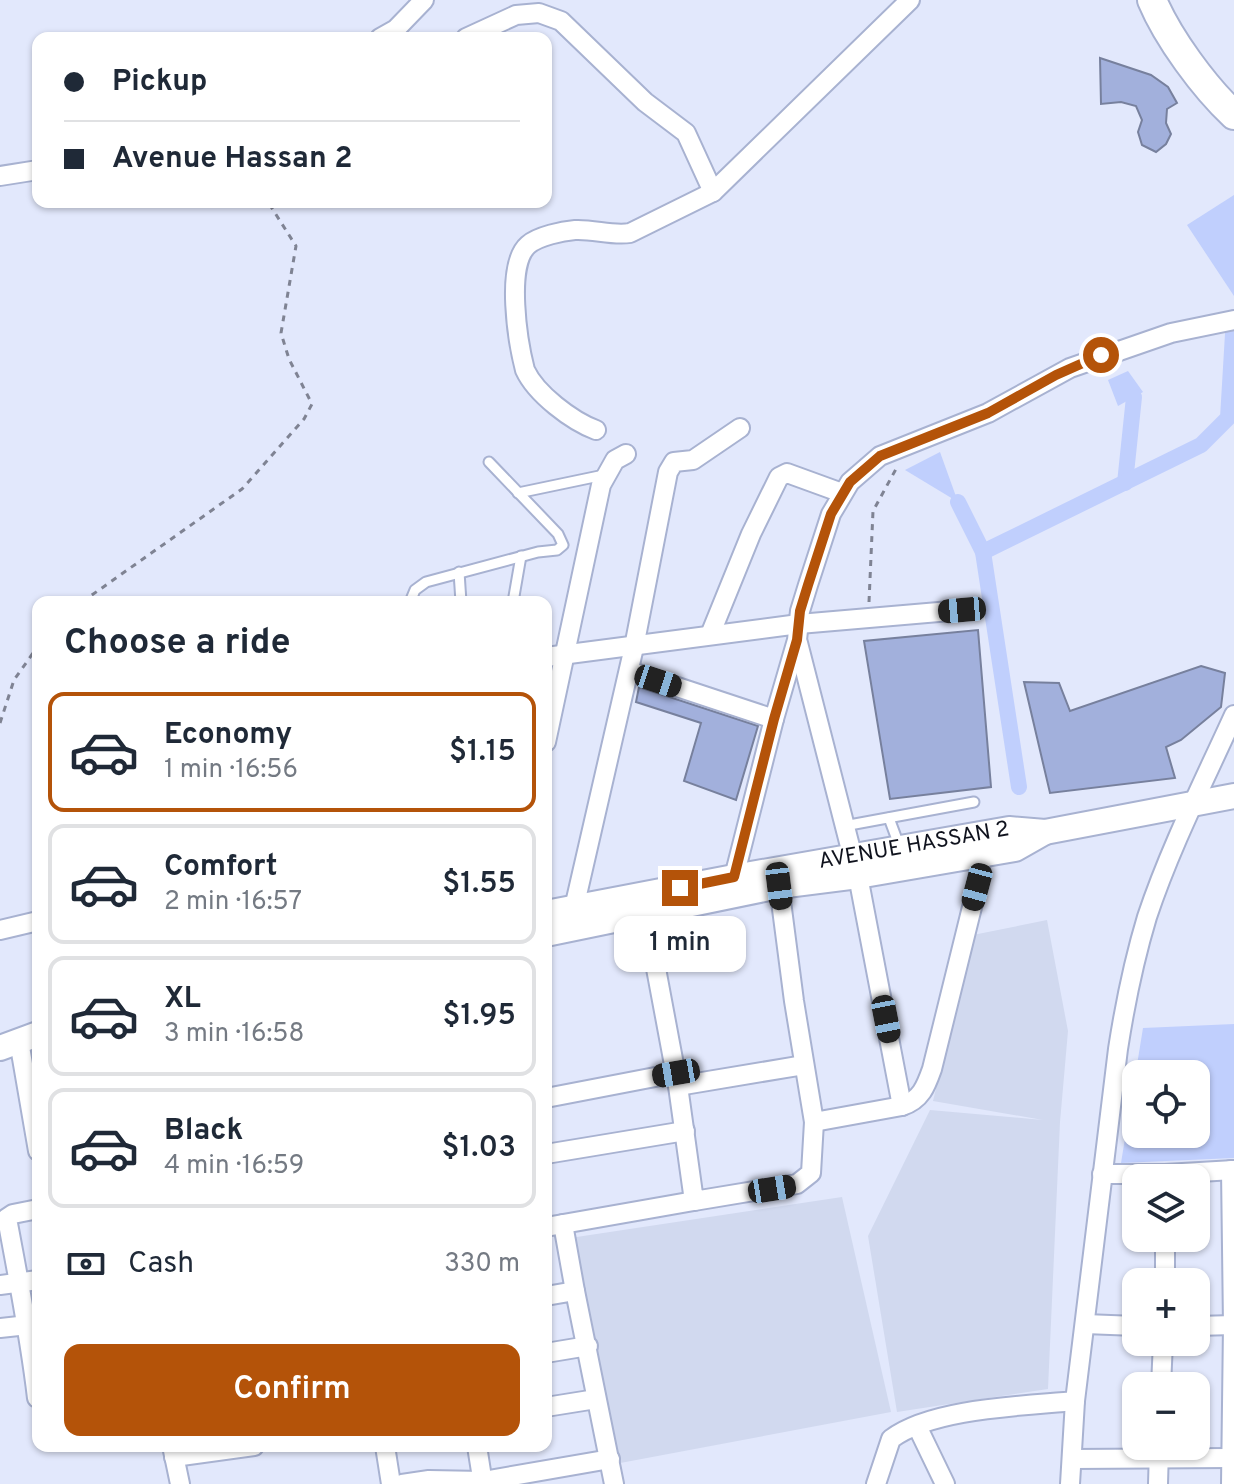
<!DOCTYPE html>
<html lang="en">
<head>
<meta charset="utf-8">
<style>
  :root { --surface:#fff; --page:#f6f6f7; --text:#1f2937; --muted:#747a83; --line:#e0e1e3; --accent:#b45309 }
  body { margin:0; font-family:Overpass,sans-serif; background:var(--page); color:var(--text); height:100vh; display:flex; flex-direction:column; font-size:30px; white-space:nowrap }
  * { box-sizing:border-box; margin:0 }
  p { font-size:26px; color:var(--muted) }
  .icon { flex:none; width:44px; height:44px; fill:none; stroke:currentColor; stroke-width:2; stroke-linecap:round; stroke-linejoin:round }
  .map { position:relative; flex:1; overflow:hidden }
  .drawer { position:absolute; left:32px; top:596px; width:520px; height:856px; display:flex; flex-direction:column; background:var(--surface); border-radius:16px; box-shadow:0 2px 6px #0004 }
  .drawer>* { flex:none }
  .banner { position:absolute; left:32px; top:32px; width:520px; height:176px; border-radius:16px; box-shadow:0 2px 6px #0004; display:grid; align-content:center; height:176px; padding:0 32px; background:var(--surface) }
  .fabs { position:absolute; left:1122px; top:1060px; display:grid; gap:16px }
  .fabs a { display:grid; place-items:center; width:88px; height:88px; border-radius:16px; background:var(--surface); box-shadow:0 2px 6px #0004; font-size:40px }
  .end { position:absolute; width:36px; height:36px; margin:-18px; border:10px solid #b45309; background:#fff; box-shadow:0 0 0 4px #fff }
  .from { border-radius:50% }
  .bubble { position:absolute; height:56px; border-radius:16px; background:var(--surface); box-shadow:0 2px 6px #0004; font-size:26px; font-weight:600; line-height:56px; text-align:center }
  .car { position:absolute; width:24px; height:48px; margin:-24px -12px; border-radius:10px; box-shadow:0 0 6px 2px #0007; background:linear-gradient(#222 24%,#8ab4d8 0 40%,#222 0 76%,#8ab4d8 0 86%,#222 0) }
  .banner b { display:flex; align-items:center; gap:28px; height:76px; font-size:30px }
  .banner b+b { border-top:2px solid var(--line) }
  .banner i { width:20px; height:20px; background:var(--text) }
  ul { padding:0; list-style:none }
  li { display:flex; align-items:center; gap:24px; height:120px; margin:0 16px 12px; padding:0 16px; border:4px solid var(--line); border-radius:16px }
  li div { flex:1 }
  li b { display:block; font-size:30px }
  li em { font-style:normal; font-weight:600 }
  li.on { border-color:var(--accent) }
  li>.icon { width:72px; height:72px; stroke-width:1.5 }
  h2 { padding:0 32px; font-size:36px; line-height:96px }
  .pay { display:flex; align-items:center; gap:20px; height:88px; padding:0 32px; font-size:30px }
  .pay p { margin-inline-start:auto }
  .button { display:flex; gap:16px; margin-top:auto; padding:16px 32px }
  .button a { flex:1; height:92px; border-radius:16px; background:var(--accent); color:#fff; font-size:32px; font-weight:600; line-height:92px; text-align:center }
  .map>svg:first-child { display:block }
</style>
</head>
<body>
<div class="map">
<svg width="1234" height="1484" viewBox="0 0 1234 1484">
  <rect width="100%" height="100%" fill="#e2e8fc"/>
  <g fill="#d1d9ef">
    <polygon points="1047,920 1068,1031 1060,1122 1048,1389 897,1412 868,1236 930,1110 1043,1120 933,1101 973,935"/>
    <polygon points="842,1197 891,1412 615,1464 570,1238"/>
  </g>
  <g fill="#c0cffd" fill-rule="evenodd">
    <polygon points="1234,195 1234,296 1187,225"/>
    <polygon points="1128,371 1143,392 1118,406 1108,380"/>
    <polygon points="940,452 958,502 905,470"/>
    <path d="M1234,1024V1158L1121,1163L1143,1028ZM1136,1074H1196V1134H1136Z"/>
  </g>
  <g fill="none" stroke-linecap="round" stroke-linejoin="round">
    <g stroke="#c0cffd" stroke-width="16">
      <polyline points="1125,483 1134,397"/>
      <polyline points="958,502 983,552 1019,787"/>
      <polyline points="983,552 1201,445 1228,418 1234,317"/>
    </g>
  </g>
  <g fill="#a2b0dc" stroke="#77809d" stroke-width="2">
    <polygon points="1100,58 1151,75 1168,87 1177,103 1167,109 1166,123 1171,134 1166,144 1156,152 1142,145 1138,132 1142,120 1136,106 1121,102 1101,104"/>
    <polygon points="978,630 991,787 890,799 864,641"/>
    <polygon points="1201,666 1225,673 1221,707 1181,740 1166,747 1175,778 1050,793 1024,682 1059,683 1070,711"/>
    <polygon points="639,687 758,726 736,800 684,781 701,723 636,702"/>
  </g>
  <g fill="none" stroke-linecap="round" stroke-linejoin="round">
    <g stroke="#a8b2d1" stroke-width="13">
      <g id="service">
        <polyline points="518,493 604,475"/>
        <polyline points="459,572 461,602"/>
        <polyline points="410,602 415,590 426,582 538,552 557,550 563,545 558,534 489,462"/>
        <polyline points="513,602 521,556"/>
        <polyline points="889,818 899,845"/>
        <polyline points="844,826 974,802"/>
      </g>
    </g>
    <g stroke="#a8b2d1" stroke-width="22">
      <g id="minor">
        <polyline points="380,38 396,29 424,0"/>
        <polyline points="466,38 516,15 539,13 561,21 645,102 686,133 713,192"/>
        <polyline points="0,176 38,170"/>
        <path d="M596,430C572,421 536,394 525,370C518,343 505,265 528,245C538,236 563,231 575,230C594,229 612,236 630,233L713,192L910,0"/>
        <polyline points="710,635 751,534 779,477 787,473 842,493"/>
        <polyline points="798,643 853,858"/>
        <polyline points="546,657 799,624 962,610"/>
        <polyline points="629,671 774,719"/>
        <polyline points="546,742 601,485 615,460 626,454"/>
        <polyline points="858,876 902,1106"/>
        <polyline points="734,877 774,719 797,640 800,611 808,585 831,514 850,482 880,456 988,413 1070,368 1171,333 1234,320"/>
        <path d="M779,886L794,1001L814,1122L902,1106C921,1100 926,1086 932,1069L977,887L982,854"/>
        <polyline points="574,908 634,647 668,472 674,462 693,460 740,428"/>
        <polyline points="646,915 678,1086 694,1201 797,1184 811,1173 814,1122"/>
        <polyline points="0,930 38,921"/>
        <polyline points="19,1041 38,1151"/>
        <polyline points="678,1086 804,1065"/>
        <polyline points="546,1098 676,1073"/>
        <polyline points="546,1154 685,1131"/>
        <polyline points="1102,1174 1165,1174"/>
        <polyline points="1165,1178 1165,1174 1234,1170"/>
        <polyline points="563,1224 575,1291"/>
        <polyline points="546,1227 694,1201"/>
        <polyline points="1165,1282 1165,1238"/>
        <polyline points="0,1285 38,1280"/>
        <polyline points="546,1296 575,1291 614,1484"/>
        <polyline points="1085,1324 1136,1326"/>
        <polyline points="1196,1326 1234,1325"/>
        <polyline points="0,1328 37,1324"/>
        <polyline points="546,1353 588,1346"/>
        <polyline points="1161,1386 1163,1342"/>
        <path d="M37,1398C30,1337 18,1278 7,1218L13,1214L38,1209"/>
        <polyline points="546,1407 596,1399"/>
        <polyline points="917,1426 945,1484"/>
        <polyline points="172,1446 180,1484"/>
        <polyline points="385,1446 391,1484"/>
        <polyline points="477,1446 483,1484"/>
        <polyline points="174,1457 254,1446"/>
        <polyline points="1072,1459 1231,1458"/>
        <polyline points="402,1484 429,1480 483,1481 610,1459"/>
        <path d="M876,1484L891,1439C932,1408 1024,1406 1075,1401L1118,1049C1125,1004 1134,960 1147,917C1170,848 1204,781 1234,715"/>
        <polyline points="1070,1484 1075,1401"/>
        <polyline points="1158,1484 1159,1449"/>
        <polyline points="1231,1484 1233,1325 1231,1170"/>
      </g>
    </g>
    <g stroke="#a8b2d1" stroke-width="28">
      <g id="secondary">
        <path id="s1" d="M546,913L734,877L1009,829L1045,832L1234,796"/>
        <polyline points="546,934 779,886 858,876 1015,849 1045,832"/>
        <polyline points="0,1048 38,1034"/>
      </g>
    </g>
    <g stroke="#a8b2d1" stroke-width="32">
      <path id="trunk" d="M1152,0C1168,38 1204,87 1234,115"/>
    </g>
    <g stroke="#7f8393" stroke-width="3" stroke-dasharray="6 6" stroke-linecap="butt">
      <polyline points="82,602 242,489 304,419 312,404 289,359 281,333 296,246 268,202"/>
      <polyline points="869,602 873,511 896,469"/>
      <polyline points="0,723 14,680 38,646"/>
    </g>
    <use href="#service" stroke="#fff" stroke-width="9"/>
    <use href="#minor" stroke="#fff" stroke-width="18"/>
    <use href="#secondary" stroke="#fff" stroke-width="24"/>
    <use href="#trunk" stroke="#fff" stroke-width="28"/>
  </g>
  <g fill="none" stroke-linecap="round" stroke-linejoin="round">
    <polyline stroke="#b45309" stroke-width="10" points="680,888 734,877 774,719 797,640 800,611 808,585 831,514 850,482 880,456 988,413 1056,375 1101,355"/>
  </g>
  <g text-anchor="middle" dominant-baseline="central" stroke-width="7" stroke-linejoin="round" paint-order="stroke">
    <g font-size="22" fill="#0f121d" stroke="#f3f6fc">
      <text stroke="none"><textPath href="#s1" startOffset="374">AVENUE HASSAN 2</textPath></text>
    </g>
  </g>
</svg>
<div class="fabs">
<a><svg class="icon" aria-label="locate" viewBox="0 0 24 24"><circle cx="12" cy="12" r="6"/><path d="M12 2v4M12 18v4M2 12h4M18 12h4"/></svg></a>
<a><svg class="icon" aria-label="layers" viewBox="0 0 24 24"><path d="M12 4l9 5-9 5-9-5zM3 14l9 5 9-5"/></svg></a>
<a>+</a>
<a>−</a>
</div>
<i class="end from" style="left:1101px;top:355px"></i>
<i class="end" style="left:680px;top:888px"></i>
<div class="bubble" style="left:614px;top:916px;width:132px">1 min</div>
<i class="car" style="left:962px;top:610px;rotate:265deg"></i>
<i class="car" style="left:658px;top:681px;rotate:108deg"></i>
<i class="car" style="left:779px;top:886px;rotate:173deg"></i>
<i class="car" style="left:977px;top:887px;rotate:195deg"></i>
<i class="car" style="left:886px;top:1019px;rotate:169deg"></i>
<i class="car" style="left:676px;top:1073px;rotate:260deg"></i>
<i class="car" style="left:772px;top:1189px;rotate:81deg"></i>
<div class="banner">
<b><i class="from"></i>Pickup</b>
<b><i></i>Avenue Hassan 2</b>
</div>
<section class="drawer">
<h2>Choose a ride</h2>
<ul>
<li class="on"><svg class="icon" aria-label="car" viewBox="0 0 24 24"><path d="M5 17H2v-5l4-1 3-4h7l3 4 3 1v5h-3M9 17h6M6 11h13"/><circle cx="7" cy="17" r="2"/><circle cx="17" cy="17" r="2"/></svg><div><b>Economy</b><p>1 min · 16:56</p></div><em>$1.15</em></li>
<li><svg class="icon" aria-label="car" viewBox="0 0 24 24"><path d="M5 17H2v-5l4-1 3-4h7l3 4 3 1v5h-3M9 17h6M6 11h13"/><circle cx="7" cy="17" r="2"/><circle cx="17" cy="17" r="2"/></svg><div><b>Comfort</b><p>2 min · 16:57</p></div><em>$1.55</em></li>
<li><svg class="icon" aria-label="car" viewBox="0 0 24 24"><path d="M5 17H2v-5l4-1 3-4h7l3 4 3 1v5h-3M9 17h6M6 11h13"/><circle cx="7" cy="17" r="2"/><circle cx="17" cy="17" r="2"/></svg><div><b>XL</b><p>3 min · 16:58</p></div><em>$1.95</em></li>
<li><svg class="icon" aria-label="car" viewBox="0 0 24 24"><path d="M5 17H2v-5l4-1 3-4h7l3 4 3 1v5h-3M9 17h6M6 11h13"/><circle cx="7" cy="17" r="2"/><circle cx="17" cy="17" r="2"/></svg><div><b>Black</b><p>4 min · 16:59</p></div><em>$1.03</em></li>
</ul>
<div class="pay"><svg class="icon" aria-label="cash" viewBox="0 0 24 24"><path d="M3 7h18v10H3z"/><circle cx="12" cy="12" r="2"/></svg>Cash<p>330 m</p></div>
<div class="button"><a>Confirm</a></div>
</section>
</div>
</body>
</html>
